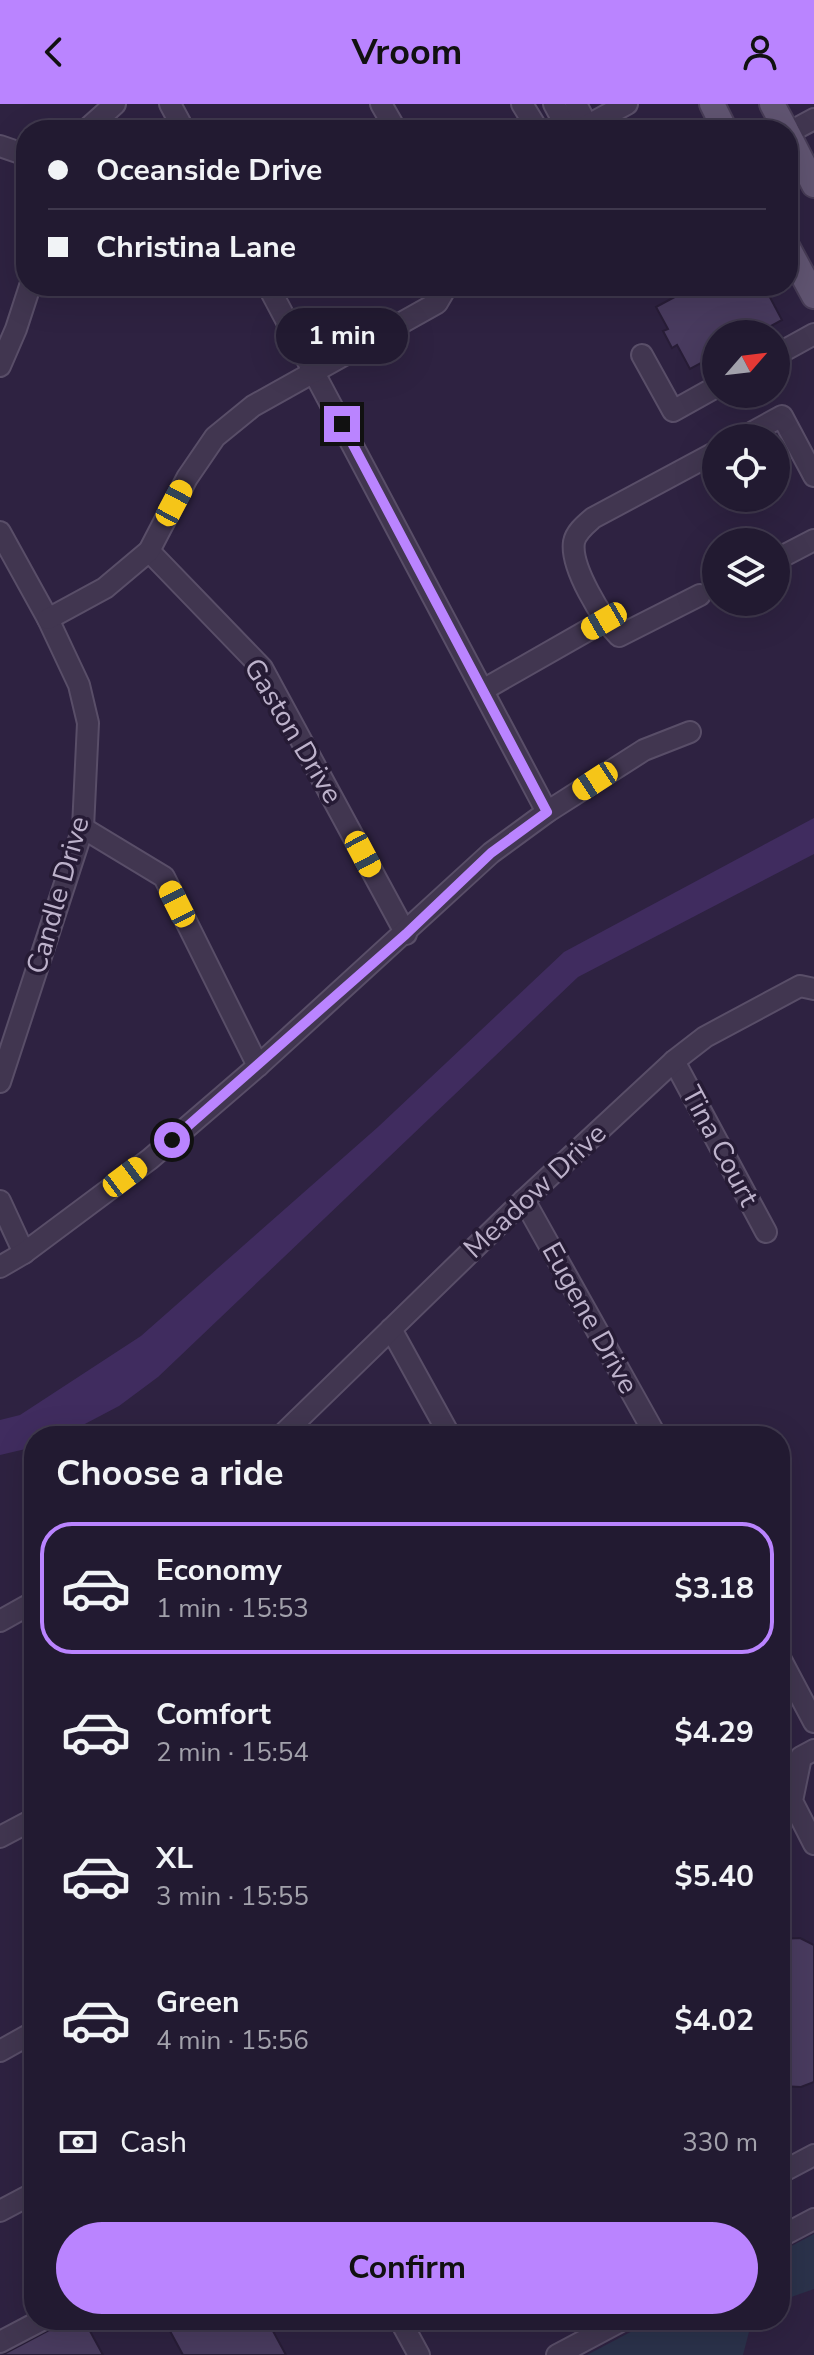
<!DOCTYPE html>
<html lang="en">
<head>
<meta charset="utf-8">
<style>
  :root { --surface:#221a31; --page:#2e273d; --text:#f1f3f6; --muted:#a2a1ab; --line:#3f384d; --accent:#ba84ff }
  body { margin:0; font-family:"Nunito Sans",sans-serif; background:var(--page); color:var(--text); height:100vh; display:flex; flex-direction:column; font-size:30px; white-space:nowrap }
  * { box-sizing:border-box; margin:0 }
  p { font-size:26px; color:var(--muted) }
  .icon { flex:none; width:44px; height:44px; fill:none; stroke:currentColor; stroke-width:2; stroke-linecap:round; stroke-linejoin:round }
  .map { position:relative; flex:1; overflow:hidden }
  .sheet { position:absolute; left:24px; top:1322px; width:766px; height:904px; display:flex; flex-direction:column; background:var(--surface); border-radius:32px; box-shadow:0 8px 32px #0002,0 0 0 2px var(--line) }
  .sheet>* { flex:none }
  .banner { position:absolute; left:16px; top:16px; width:782px; height:176px; border-radius:32px; box-shadow:0 8px 32px #0002,0 0 0 2px var(--line); display:grid; align-content:center; height:176px; padding:0 32px; background:var(--surface) }
  .needle { width:52px; rotate:62deg }
  .fabs { position:absolute; left:702px; top:216px; display:grid; gap:16px }
  .fabs a { display:grid; place-items:center; width:88px; height:88px; border-radius:50%; background:var(--surface); box-shadow:0 8px 32px #0002,0 0 0 2px var(--line); font-size:40px }
  .end { position:absolute; width:36px; height:36px; margin:-18px; border:10px solid #ba84ff; background:#111; box-shadow:0 0 0 4px #111 }
  .from { border-radius:50% }
  .bubble { position:absolute; height:56px; border-radius:28px; background:var(--surface); box-shadow:0 8px 32px #0002,0 0 0 2px var(--line); font-size:26px; font-weight:700; line-height:56px; text-align:center }
  .car { position:absolute; width:24px; height:48px; margin:-24px -12px; border-radius:10px; box-shadow:0 0 6px 2px #0007; background:linear-gradient(#f5c518 24%,#345 0 40%,#f5c518 0 76%,#345 0 86%,#f5c518 0) }
  .banner b { display:flex; align-items:center; gap:28px; height:76px; font-size:30px }
  .banner b+b { border-top:2px solid var(--line) }
  .banner i { width:20px; height:20px; background:var(--text) }
  ul { padding:0; list-style:none }
  li { display:flex; align-items:center; gap:24px; height:132px; margin:0 16px 12px; padding:0 16px; border:4px solid transparent; border-radius:32px }
  li div { flex:1 }
  li b { display:block; font-size:30px }
  li em { font-style:normal; font-weight:700 }
  li.on { border-color:var(--accent) }
  li>.icon { width:72px; height:72px; stroke-width:1.5 }
  h2 { padding:0 32px; font-size:36px; line-height:96px }
  .pay { display:flex; align-items:center; gap:20px; height:88px; padding:0 32px; font-size:30px }
  .pay p { margin-inline-start:auto }
  .button { display:flex; gap:16px; margin-top:auto; padding:16px 32px }
  .button a { flex:1; height:92px; border-radius:48px; background:var(--accent); color:#111; font-size:32px; font-weight:700; line-height:92px; text-align:center }
  header { display:flex; justify-content:space-between; align-items:center; height:104px; padding:0 32px; background:var(--accent); color:#111; font-size:36px; font-weight:700 }
  .map>svg:first-child { display:block }
</style>
</head>
<body>
<header><svg class="icon" aria-label="back" viewBox="0 0 24 24"><path d="M15 5l-7 7 7 7"/></svg>Vroom<svg class="icon" aria-label="person" viewBox="0 0 24 24"><circle cx="12" cy="8" r="4"/><path d="M4 21q1-7 8-7t8 7"/></svg></header>
<div class="map">
<svg width="814" height="2251" viewBox="0 0 814 2251">
  <rect width="100%" height="100%" fill="#2e2241"/>
  <g fill="#2b324b">
    <polygon points="814,2130 814,2185 780,2197 780,2148"/>
    <polygon points="653,2216 758,2216 750,2224 743,2251 587,2251"/>
  </g>
  <polygon fill="#402c5f" points="814,714 814,750 578,873 158,1273 119,1302 62,1332 34,1332 34,1343 0,1351 0,1316 20,1311 141,1232 378,1023 564,848"/>
  <g fill="#493b5f" stroke="#281d37" stroke-width="2">
    <polygon points="695,182 764,182 782,216 756,230 716,230 716,251 690,265 677,241 672,244 663,227 668,225 656,203"/>
    <polygon points="800,1834 814,1841 814,1978 801,1983 780,1982 780,1835"/>
    <polygon points="68,2216 84,2216 103,2251 2,2251"/>
    <polygon points="164,2216 267,2216 286,2251 183,2251"/>
  </g>
  <g fill="none" stroke-linecap="round" stroke-linejoin="round">
    <g stroke="#594e68" stroke-width="24">
      <g id="minor">
        <polyline points="170,0 184,26"/>
        <polyline points="381,0 396,26"/>
        <polyline points="522,0 538,26"/>
        <polyline points="554,0 568,26"/>
        <polyline points="576,0 587,21"/>
        <polyline points="86,26 115,0"/>
        <polyline points="579,26 627,0"/>
        <polyline points="788,29 814,15"/>
        <polyline points="0,42 26,51"/>
        <polyline points="268,182 547,708"/>
        <polyline points="642,251 673,307 716,283"/>
        <polyline points="776,251 814,230"/>
        <polyline points="0,262 16,225 30,182"/>
        <polyline points="742,334 782,312 814,372"/>
        <polyline points="0,428 48,515 79,581 88,619 83,724 0,978"/>
        <polyline points="149,447 262,564 406,830"/>
        <polyline points="787,450 814,436"/>
        <path d="M700,491L619,532C602,515 570,463 574,438C576,428 585,421 593,414L716,348"/>
        <polyline points="48,515 105,484 149,447 187,374 215,333 253,302 437,199 447,182"/>
        <polyline points="483,586 604,517"/>
        <polyline points="83,724 164,773 258,962"/>
        <polyline points="674,957 766,1128"/>
        <polyline points="524,1096 656,1332"/>
        <polyline points="0,1097 24,1149"/>
        <polyline points="0,1163 24,1149 150,1055 258,962 491,749 547,708 644,646 690,628"/>
        <polyline points="391,1225 450,1332"/>
        <polyline points="281,1332 524,1096 674,957 705,933 800,882 814,885"/>
        <polyline points="0,1517 34,1498"/>
        <polyline points="780,1554 814,1618"/>
        <polyline points="814,1646 801,1653 792,1697 814,1740"/>
        <polyline points="0,1733 34,1715"/>
        <polyline points="0,1947 34,1928"/>
        <polyline points="780,2069 814,2051"/>
        <polyline points="0,2107 34,2089"/>
        <polyline points="780,2133 814,2115"/>
        <polyline points="400,2216 419,2251"/>
        <polyline points="0,2238 42,2216"/>
        <polyline points="557,2251 623,2216"/>
      </g>
    </g>
    <g stroke="#473c56" stroke-width="28">
      <g id="major">
        <polyline points="712,0 725,26"/>
        <polyline points="772,0 786,26"/>
        <polyline points="788,30 814,81"/>
        <polyline points="788,144 814,192"/>
      </g>
    </g>
    <use href="#minor" stroke="#413650" stroke-width="20"/>
    <use href="#major" stroke="#605471" stroke-width="24"/>
  </g>
  <g fill="none" stroke-linecap="round" stroke-linejoin="round">
    <polyline stroke="#ba84ff" stroke-width="10" points="172,1036 406,830 491,749 547,708 342,320"/>
  </g>
  <g text-anchor="middle" dominant-baseline="central" stroke-width="7" stroke-linejoin="round" paint-order="stroke">
    <g font-size="28" fill="#bdb2cb" stroke="#261b35">
      <text transform="translate(293 627) rotate(59)">Gaston Drive</text>
      <text transform="translate(58 791) rotate(-74)">Candle Drive</text>
      <text transform="translate(720 1042) rotate(62)">Tina Court</text>
      <text transform="translate(535 1087) rotate(-43)">Meadow Drive</text>
      <text transform="translate(590 1214) rotate(61)">Eugene Drive</text>
    </g>
  </g>
</svg>
<div class="fabs">
<a><svg class="needle" viewBox="-14 -14 28 28"><path d="M0-13l5 13h-10z" fill="#e53935"/><path d="M0 13l5-13h-10z" fill="#a2a1ab"/></svg></a>
<a><svg class="icon" aria-label="locate" viewBox="0 0 24 24"><circle cx="12" cy="12" r="6"/><path d="M12 2v4M12 18v4M2 12h4M18 12h4"/></svg></a>
<a><svg class="icon" aria-label="layers" viewBox="0 0 24 24"><path d="M12 4l9 5-9 5-9-5zM3 14l9 5 9-5"/></svg></a>
</div>
<i class="end from" style="left:172px;top:1036px"></i>
<i class="end" style="left:342px;top:320px"></i>
<div class="bubble" style="left:276px;top:204px;width:132px">1 min</div>
<i class="car" style="left:174px;top:399px;rotate:28deg"></i>
<i class="car" style="left:604px;top:517px;rotate:240deg"></i>
<i class="car" style="left:595px;top:677px;rotate:237deg"></i>
<i class="car" style="left:363px;top:750px;rotate:152deg"></i>
<i class="car" style="left:177px;top:800px;rotate:333deg"></i>
<i class="car" style="left:125px;top:1073px;rotate:53deg"></i>
<div class="banner">
<b><i class="from"></i>Oceanside Drive</b>
<b><i></i>Christina Lane</b>
</div>
<section class="sheet">
<h2>Choose a ride</h2>
<ul>
<li class="on"><svg class="icon" aria-label="car" viewBox="0 0 24 24"><path d="M5 17H2v-5l4-1 3-4h7l3 4 3 1v5h-3M9 17h6M6 11h13"/><circle cx="7" cy="17" r="2"/><circle cx="17" cy="17" r="2"/></svg><div><b>Economy</b><p>1 min · 15:53</p></div><em>$3.18</em></li>
<li><svg class="icon" aria-label="car" viewBox="0 0 24 24"><path d="M5 17H2v-5l4-1 3-4h7l3 4 3 1v5h-3M9 17h6M6 11h13"/><circle cx="7" cy="17" r="2"/><circle cx="17" cy="17" r="2"/></svg><div><b>Comfort</b><p>2 min · 15:54</p></div><em>$4.29</em></li>
<li><svg class="icon" aria-label="car" viewBox="0 0 24 24"><path d="M5 17H2v-5l4-1 3-4h7l3 4 3 1v5h-3M9 17h6M6 11h13"/><circle cx="7" cy="17" r="2"/><circle cx="17" cy="17" r="2"/></svg><div><b>XL</b><p>3 min · 15:55</p></div><em>$5.40</em></li>
<li><svg class="icon" aria-label="car" viewBox="0 0 24 24"><path d="M5 17H2v-5l4-1 3-4h7l3 4 3 1v5h-3M9 17h6M6 11h13"/><circle cx="7" cy="17" r="2"/><circle cx="17" cy="17" r="2"/></svg><div><b>Green</b><p>4 min · 15:56</p></div><em>$4.02</em></li>
</ul>
<div class="pay"><svg class="icon" aria-label="cash" viewBox="0 0 24 24"><path d="M3 7h18v10H3z"/><circle cx="12" cy="12" r="2"/></svg>Cash<p>330 m</p></div>
<div class="button"><a>Confirm</a></div>
</section>
</div>
</body>
</html>
